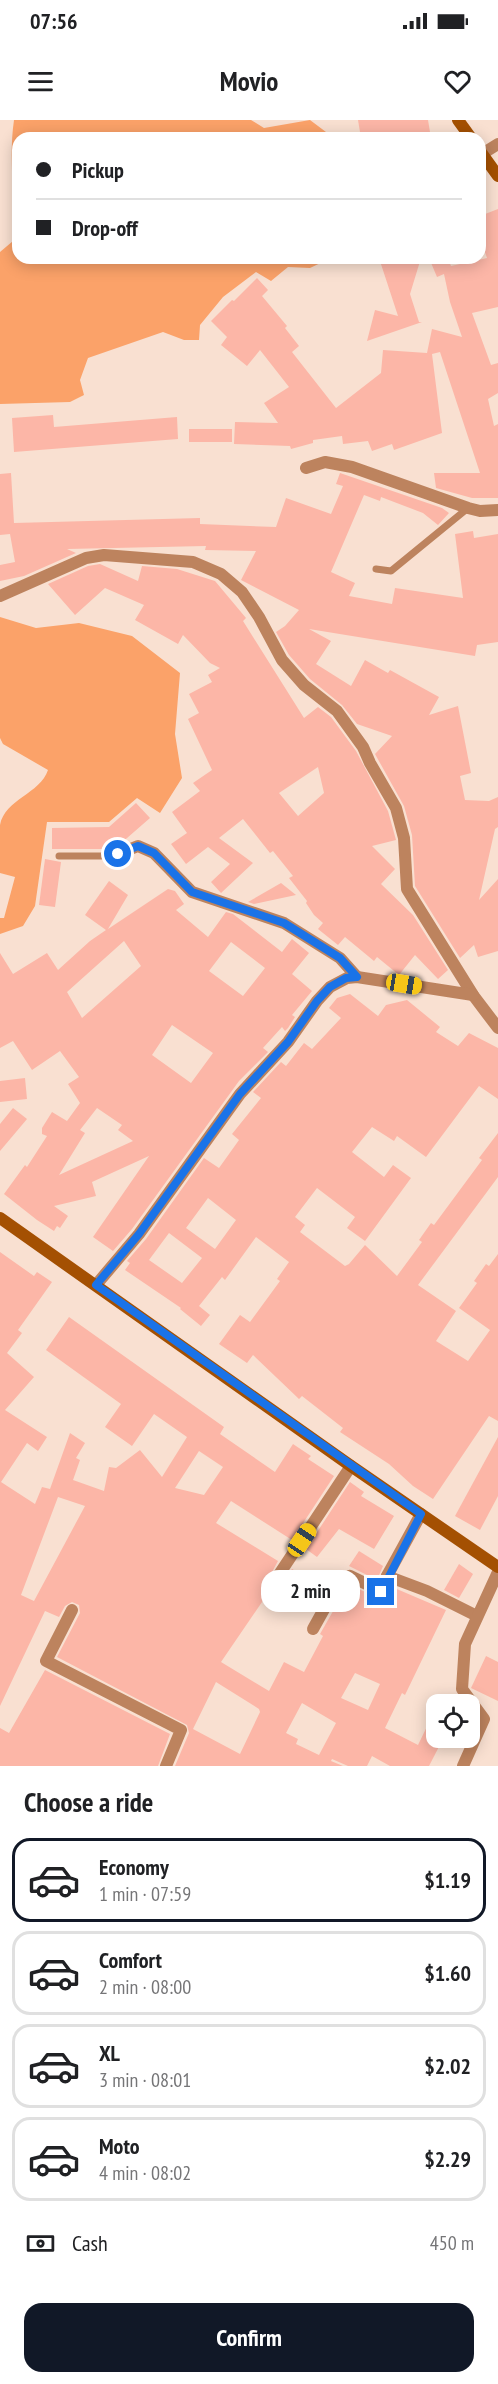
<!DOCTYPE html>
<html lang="en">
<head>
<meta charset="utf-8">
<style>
  :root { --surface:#fff; --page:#f2f2f2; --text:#202124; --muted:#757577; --line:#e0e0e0; --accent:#111827 }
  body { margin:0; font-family:"PT Sans Narrow",sans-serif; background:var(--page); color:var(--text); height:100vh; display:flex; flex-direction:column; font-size:22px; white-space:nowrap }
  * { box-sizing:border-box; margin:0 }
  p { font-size:20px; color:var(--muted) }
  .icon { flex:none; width:33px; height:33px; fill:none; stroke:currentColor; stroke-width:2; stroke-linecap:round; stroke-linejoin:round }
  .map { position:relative; height:1646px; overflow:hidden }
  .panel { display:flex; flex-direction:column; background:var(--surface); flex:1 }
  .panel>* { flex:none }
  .hud { position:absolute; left:12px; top:12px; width:474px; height:132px; border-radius:18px; box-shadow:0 3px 15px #0003; display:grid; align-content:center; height:132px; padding:0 24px; background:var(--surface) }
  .controls { position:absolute; left:426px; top:1574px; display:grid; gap:12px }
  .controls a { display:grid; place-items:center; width:54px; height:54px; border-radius:12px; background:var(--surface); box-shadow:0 3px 15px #0003; font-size:30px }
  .end { position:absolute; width:27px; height:27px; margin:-14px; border:8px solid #1a73e8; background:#fff; box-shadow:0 0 0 3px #fff }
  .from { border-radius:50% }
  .bubble { position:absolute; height:42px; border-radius:18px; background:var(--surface); box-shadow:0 3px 15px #0003; font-size:20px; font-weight:600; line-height:42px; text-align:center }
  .car { position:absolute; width:18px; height:36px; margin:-18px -9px; border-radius:8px; box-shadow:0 0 4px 2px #0007; background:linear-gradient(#f5c518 24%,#345 0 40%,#f5c518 0 76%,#345 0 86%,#f5c518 0) }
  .hud b { display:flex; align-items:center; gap:21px; height:57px; font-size:22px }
  .hud b+b { border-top:2px solid var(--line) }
  .hud i { width:15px; height:15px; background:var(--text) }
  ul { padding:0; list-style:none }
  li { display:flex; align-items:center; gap:18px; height:84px; margin:0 12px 9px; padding:0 12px; border:3px solid var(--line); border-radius:18px }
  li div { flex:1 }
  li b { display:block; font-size:22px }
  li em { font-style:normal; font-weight:600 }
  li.current { border-color:var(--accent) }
  li>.icon { width:54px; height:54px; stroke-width:1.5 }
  h2 { padding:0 24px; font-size:27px; line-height:72px }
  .pay { display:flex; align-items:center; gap:15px; height:66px; padding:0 24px; font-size:22px }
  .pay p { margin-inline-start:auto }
  .button { display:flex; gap:12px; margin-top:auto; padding:12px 24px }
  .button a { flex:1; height:69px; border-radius:18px; background:var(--accent); color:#fff; font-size:24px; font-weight:600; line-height:69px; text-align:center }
  .status { display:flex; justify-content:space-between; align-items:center; height:42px; padding:0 30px; background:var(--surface); direction:ltr }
  .status svg { height:16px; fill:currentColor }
  header { display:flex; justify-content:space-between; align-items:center; height:78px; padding:0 24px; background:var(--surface); font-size:27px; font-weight:600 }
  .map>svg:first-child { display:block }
</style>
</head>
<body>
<div class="status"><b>07:56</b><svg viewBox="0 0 49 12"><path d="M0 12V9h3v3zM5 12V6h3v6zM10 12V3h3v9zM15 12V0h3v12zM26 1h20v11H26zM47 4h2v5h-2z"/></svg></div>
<header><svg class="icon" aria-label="menu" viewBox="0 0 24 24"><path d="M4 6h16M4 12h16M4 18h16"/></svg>Movio<svg class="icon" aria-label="heart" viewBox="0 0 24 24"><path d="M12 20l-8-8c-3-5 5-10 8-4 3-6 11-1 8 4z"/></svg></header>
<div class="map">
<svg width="498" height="1646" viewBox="0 0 498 1646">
  <rect width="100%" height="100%" fill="#f9e0d1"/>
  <g fill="#fba269">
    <path d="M14,0H251L264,8L310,0L334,18H18V138H331L310,148L288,147L271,161L256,152L223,177L200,205L199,220H184L163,212L88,238L80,260L84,275L70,282L0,284V132L13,121C16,81 8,40 14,0Z"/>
    <path d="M0,497L36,508L79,503L132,516L180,553L175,614L182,658L160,693L137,678L109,702H47L35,786L23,806L0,814V798H4L15,757L0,753C0,738 0,720 0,705C5,679 40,674 48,650L3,624L0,618Z"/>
  </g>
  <g fill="#fcb6a7" fill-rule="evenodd">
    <polygon points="358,0 428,0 431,18 361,18"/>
    <polygon points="498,89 498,187 472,193 491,245 498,243 498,273 488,279 494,306 498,304 498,378 472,378 436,368 434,353 480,353 440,232 432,234 442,313 394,330 392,324 372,331 368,321 343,324 342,316 313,320 313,323 291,329 290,326 234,324 235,302 278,303 264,283 289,267 260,230 247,246 221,225 227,217 211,201 232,180 234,181 257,158 268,170 262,176 287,206 285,208 299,226 292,232 336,288 381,253 383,230 427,233 432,209 462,217 450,182 444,154 437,157 429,138 448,138 451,146 487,138 480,118 480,96"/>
    <polygon points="379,138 421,138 410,174 419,202 422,202 367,221 375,190 398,196"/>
    <polygon points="53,295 54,307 177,297 178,319 14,332 12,298"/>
    <rect x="189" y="309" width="43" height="13"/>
    <polygon points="11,353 14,403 200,398 200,404 276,407 286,378 331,394 343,366 336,364 340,353 442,388 449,393 438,405 423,393 381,377 380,381 364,375 331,452 355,463 349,476 392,484 395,468 463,478 455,414 473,411 474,418 498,414 498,522 477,525 475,536 309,509 331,521 316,544 351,566 365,540 388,553 390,550 439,577 429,595 458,586 471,653 460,656 465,680 489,681 498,677 498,707 495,709 479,780 498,759 498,831 478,837 474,825 460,838 415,766 412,715 404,686 375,634 392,616 357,604 342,585 310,559 289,535 276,512 285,506 299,490 241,460 256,431 205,430 206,426 67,429 76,433 24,456 0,461 0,445 15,442 10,414 0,415 0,354"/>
    <path d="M100,444L138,461L142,446L177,449L215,461L246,498L243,501L304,598L318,587L331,597L356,631L388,691L396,720L372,726L395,749L381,764L413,795L448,850L438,859L415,835L399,855L377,837L374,841L345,817L338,825L318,809L323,803L314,795L306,783L307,781L289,758L293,756L273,731L270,733L243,699L219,718L253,743L221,773L211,762L230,744L208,727L186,744L171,724L187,713L172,692L200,671L193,663L212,650L188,599L199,593L189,574L212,562L208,555L220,548L210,543L183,515L178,524L135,500L144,485L105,468L75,495L48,464L88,446ZM318,647L324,673L298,696L279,673Z"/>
    <polygon points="136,683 150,698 119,725 112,729 52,729 52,708 109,707"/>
    <polygon points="45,739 61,742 55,787 39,785"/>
    <path d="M109,761L128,775L108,809L168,769L175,771L184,784L176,790L208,817L226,792L233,794L282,832L292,819L309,833L292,854L312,871L292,895L295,897L288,908L285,911L282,907L263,928L268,932L239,961L132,1109L113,1131L93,1117L149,1036L92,1062L96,1076L54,1086L68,1096L60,1108L57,1106L54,1111L37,1100L4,1074L25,1045L27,1047L47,1016L42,1014V1008L52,992L67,1001L80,983L68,964L79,957L60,931L32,950L13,921L0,928V833L13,854L47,833L58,850L90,821L106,810L85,795ZM124,821L141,846L82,898L67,872ZM231,822L265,848L243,876L209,851ZM172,905L213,933L191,963L152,935ZM97,988L122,1005L118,1010L133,1021L59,1055L85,1013L80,1010Z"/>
    <polygon points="281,763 296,775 254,784 248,782"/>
    <path d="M350,874L378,896L386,885L407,880L440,907L436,912L458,926L469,913L498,928V979L479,966L426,1037L397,1016L394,1021L372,1007L352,1032L384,1057L393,1045L411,1058L365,1121L347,1108L355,1097L317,1068L295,1097L305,1105L300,1112L345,1146L349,1144L365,1125L397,1156L422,1122L419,1120L431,1103L434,1105L482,1040L479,1038L498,1013V1057L418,1165L456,1191L436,1221L468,1241L490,1210L459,1188L477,1163L474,1161L486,1144L489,1146L498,1134V1301L489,1296L433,1379L413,1366L389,1344L340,1312L343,1308L302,1276L299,1279L253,1235L247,1243L219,1224L240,1195L250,1202L280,1161L277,1159L289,1142L256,1117L225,1160L222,1157L199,1186L210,1195L201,1206L180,1189L181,1188L125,1150L130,1143L127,1141L146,1119L204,1038L219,1048L239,1020L232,1014L261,978L253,972L281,942L286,946L304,923L312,929L341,898L329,888L337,878ZM208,1078L236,1100L215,1129L186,1108ZM169,1113L202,1138L182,1163L149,1140Z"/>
    <polygon points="25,958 27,979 0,982 0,961"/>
    <polygon points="13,988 27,999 0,1031 0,1004"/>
    <path d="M0,1132L34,1156L37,1152L52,1162L18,1210L22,1213L7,1233L34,1257L5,1290L47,1317L38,1331L27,1323L1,1362L35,1384L42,1367L50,1369L70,1313L85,1323L76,1338L80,1340L73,1360L104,1371L109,1347L116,1348L140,1330L162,1357L187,1317L154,1294L132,1326L105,1307L121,1284L46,1230L69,1197L224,1307L220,1314L275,1352L293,1324L311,1336L308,1339L334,1356L292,1420L231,1381L216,1403L278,1441L272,1452L273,1457L277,1460L221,1542L269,1571L284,1542L304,1552L323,1516L320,1514L336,1486L339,1482L341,1483L352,1466L381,1479L386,1477L392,1467L446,1490L405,1575L402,1573L385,1608L418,1625L436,1588V1617H444L429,1646H390L372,1636L367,1646H348L332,1639L331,1641L343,1646H175L189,1613L187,1605L57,1537L80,1493L79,1485L72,1482L65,1486L59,1497L45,1491L0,1586ZM199,1331L223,1347L204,1375L175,1368ZM58,1377L85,1386L34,1481L21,1475ZM355,1553L380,1564L368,1590L341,1578ZM216,1562L259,1589L260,1592L240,1634L193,1609ZM302,1583L336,1603L319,1635L296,1624L298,1619L286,1613Z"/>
    <polygon points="498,1317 498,1376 480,1410 455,1396"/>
    <polygon points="350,1362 364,1372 361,1376 394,1396 374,1429 339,1409 317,1437 306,1429"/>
    <polygon points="359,1431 383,1446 377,1460 349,1446"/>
    <polygon points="459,1444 473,1454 459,1478 444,1470"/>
    <polygon points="292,1449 304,1456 297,1467 285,1459"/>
    <polygon points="486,1536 498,1542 498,1581 471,1568"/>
    <polygon points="45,1550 170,1614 158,1646 0,1646 0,1608 9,1613"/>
  </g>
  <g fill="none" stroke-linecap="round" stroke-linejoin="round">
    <g stroke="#bd835e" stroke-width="7">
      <polyline points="376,449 391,451 468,388"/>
      <polyline points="59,736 106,736 118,734"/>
    </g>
    <g stroke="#bd835e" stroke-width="12">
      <polyline points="482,34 498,24"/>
      <polyline points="306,348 325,342 352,347 468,388 480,391 498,390"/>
      <polyline points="0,476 86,438 104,435 193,442 221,454 242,472 259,497 282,540 304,565 337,591 363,627 370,643 396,688 404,718 407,769 473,875 498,908"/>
      <polyline points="118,734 138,726 154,733 192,772 284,803 340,838 357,857"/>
      <polyline points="96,1165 139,1114 240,974 288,922 317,881 330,867 347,858 357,857 473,875"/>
      <polyline points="280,1453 351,1346"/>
      <polyline points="387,1456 421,1394"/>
      <polyline points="72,1490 46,1541 181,1610 166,1646"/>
      <polyline points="313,1509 328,1482 350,1456 381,1471 387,1456 427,1471 477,1496"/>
      <polyline points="463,1646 484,1599 462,1569 465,1524 498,1452"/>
    </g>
    <g stroke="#a45002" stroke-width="12">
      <polyline points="458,0 471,18"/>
      <polyline points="480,31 498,56"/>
      <polyline points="0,1098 351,1346 498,1447"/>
    </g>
  </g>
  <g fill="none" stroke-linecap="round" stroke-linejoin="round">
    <polyline stroke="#1a73e8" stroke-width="8" points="118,734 138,726 154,733 192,772 284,803 340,838 357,857 346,858 330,867 317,881 288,922 240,974 139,1114 96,1165 421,1394 381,1472"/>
  </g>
</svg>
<div class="controls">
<a><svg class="icon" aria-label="locate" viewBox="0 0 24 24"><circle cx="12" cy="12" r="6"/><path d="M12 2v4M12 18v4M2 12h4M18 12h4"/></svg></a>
</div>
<i class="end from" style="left:118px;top:734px"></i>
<i class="end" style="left:381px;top:1472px"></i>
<div class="bubble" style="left:261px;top:1450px;width:99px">2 min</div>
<i class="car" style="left:404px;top:864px;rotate:99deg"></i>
<i class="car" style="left:302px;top:1420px;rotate:34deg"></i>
<div class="hud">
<b><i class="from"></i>Pickup</b>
<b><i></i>Drop-off</b>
</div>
</div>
<section class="panel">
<h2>Choose a ride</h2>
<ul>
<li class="current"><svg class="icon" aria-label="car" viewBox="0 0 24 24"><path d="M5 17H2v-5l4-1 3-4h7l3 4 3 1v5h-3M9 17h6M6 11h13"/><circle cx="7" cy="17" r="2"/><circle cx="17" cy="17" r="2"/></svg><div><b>Economy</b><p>1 min · 07:59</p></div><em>$1.19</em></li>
<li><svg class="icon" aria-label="car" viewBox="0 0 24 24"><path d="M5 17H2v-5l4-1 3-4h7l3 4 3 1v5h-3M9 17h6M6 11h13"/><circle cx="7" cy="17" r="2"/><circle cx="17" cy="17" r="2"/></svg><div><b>Comfort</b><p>2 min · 08:00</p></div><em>$1.60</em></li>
<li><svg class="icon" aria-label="car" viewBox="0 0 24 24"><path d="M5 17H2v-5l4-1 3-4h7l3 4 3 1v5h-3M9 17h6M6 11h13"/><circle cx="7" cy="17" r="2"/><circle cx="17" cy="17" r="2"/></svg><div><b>XL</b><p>3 min · 08:01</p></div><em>$2.02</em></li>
<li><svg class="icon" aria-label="car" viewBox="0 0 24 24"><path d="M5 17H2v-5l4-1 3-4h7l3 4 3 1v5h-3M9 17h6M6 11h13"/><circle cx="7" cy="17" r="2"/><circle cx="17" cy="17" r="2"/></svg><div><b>Moto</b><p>4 min · 08:02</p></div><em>$2.29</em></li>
</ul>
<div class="pay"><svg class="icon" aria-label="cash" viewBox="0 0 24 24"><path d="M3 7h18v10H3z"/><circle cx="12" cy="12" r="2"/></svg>Cash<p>450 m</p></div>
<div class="button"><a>Confirm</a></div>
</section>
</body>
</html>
